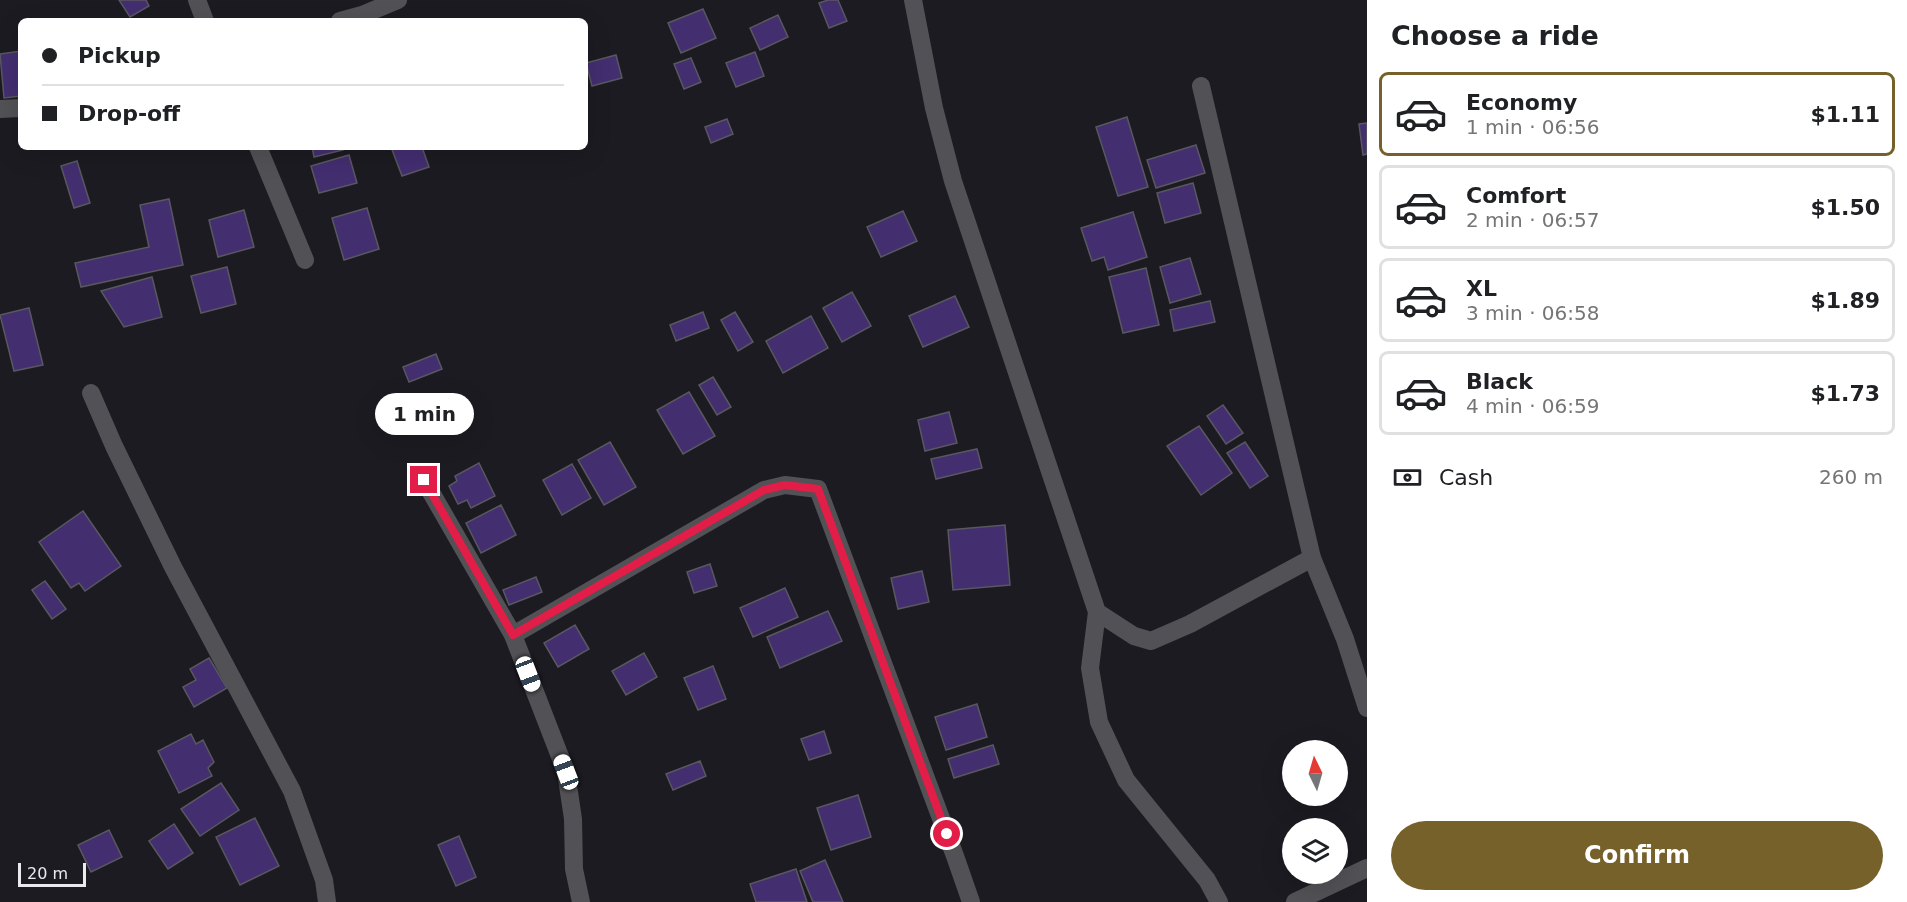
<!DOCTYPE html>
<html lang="en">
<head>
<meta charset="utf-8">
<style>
  :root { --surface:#fff; --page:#f6f6f6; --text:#202124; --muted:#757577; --line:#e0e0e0; --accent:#77612b }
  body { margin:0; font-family:"DejaVu Sans",sans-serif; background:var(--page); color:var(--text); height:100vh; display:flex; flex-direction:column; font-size:22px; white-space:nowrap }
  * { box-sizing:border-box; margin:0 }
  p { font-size:20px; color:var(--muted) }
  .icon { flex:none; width:33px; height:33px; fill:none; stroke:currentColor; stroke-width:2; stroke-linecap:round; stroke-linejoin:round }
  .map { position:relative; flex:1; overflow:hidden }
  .side { display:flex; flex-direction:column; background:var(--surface); width:540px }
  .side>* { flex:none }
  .hud { position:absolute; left:18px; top:18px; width:570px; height:132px; border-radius:9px; box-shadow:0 6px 24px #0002; display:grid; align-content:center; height:132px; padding:0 24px; background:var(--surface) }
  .needle { width:39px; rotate:355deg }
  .fabs { position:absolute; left:1282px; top:740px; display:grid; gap:12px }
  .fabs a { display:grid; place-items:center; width:66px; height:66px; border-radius:50%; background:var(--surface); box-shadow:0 6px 24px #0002; font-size:30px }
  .scale { position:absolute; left:18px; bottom:15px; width:68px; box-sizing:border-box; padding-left:6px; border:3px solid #eae9ed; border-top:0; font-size:16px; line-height:21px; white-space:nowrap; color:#eae9ed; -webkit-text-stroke:4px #1c1b21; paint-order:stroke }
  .end { position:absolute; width:27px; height:27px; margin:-14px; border:8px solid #e11d48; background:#fff; box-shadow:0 0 0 3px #fff }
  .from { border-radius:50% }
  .bubble { position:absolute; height:42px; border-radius:21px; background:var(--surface); box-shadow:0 6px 24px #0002; font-size:20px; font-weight:700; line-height:42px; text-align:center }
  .car { position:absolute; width:18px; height:36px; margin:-18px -9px; border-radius:8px; box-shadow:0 0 4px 2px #0007; background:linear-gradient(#fff 24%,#345 0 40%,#fff 0 76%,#345 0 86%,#fff 0) }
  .hud b { display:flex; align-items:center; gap:21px; height:57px; font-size:22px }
  .hud b+b { border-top:2px solid var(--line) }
  .hud i { width:15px; height:15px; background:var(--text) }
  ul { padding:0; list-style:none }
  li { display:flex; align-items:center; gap:18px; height:84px; margin:0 12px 9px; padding:0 12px; border:3px solid var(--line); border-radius:9px }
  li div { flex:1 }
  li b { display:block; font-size:22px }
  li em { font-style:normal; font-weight:700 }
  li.active { border-color:var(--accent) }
  li>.icon { width:54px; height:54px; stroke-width:1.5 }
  h2 { padding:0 24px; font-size:27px; line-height:72px }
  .pay { display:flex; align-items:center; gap:15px; height:66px; padding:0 24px; font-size:22px }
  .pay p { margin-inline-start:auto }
  .primary-button { display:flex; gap:12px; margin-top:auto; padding:12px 24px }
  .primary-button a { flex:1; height:69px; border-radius:36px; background:var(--accent); color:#fff; font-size:24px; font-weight:700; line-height:69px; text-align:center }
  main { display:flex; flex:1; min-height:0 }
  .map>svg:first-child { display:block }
</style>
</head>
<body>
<main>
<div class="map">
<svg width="1367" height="902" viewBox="0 0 1367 902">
  <rect width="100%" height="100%" fill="#1c1b21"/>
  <g fill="#432e70" stroke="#59575f" stroke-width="1.5">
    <polygon points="119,0 146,0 149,6 130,17"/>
    <polygon points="828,0 838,0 847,21 829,28 819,3"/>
    <polygon points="703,9 716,38 681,53 668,23"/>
    <polygon points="778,15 788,37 760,50 750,28"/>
    <polygon points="21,51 21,96 4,98 0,54"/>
    <polygon points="755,52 764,76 736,87 726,63"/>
    <polygon points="616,55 622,78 592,86 586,63"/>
    <polygon points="691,58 701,82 684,89 674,64"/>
    <polygon points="1127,117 1148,187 1118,196 1096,127"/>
    <polygon points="727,119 733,134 711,143 705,127"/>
    <polygon points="1367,123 1367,154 1363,155 1359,124"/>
    <polygon points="1196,145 1205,173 1156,188 1147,160"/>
    <polygon points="312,147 343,147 343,150 314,157"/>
    <polygon points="391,147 422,147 429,167 402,176"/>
    <polygon points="349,155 357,183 319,193 311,166"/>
    <polygon points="77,161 90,203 74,208 61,166"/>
    <polygon points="1193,183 1201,213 1165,223 1157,193"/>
    <polygon points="169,199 183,265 81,287 75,263 149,247 140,205"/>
    <polygon points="367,208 379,249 344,260 332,218"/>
    <polygon points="244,210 254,247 218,257 209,220"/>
    <polygon points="903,211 917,241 881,257 867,227"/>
    <polygon points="1133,212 1147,257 1108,270 1104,257 1092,261 1081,228"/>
    <polygon points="1190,258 1201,294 1170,303 1160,267"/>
    <polygon points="227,267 236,304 201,313 191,276"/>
    <polygon points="1146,268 1159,325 1123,333 1109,277"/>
    <polygon points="152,277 162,317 124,327 101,291"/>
    <polygon points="852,292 871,326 842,342 823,308"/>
    <polygon points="955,296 969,327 923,347 909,316"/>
    <polygon points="1210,301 1215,322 1174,331 1170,310"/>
    <polygon points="29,308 43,365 14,371 0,315"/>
    <polygon points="703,312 709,328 676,341 670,325"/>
    <polygon points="735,312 753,342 738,351 721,320"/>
    <polygon points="811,316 828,348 783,373 766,341"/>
    <polygon points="436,354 442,369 409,382 403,367"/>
    <polygon points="713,377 731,407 717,415 699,385"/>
    <polygon points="689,392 715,436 683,454 657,410"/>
    <polygon points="1223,405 1243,433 1226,444 1207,416"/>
    <polygon points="949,412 957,443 925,451 918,420"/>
    <polygon points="1199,426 1232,473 1201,495 1167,446"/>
    <polygon points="610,442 636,487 604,505 578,460"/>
    <polygon points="1245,442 1268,476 1250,488 1227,453"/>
    <polygon points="977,449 982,468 936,479 931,459"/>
    <polygon points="479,463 495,496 471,508 467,500 458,504 449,486 457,481 455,476"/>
    <polygon points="572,464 591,498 562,515 543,480"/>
    <polygon points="501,505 516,535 481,553 466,523"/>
    <polygon points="83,511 121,566 85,591 79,583 71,588 39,542"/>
    <polygon points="1005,525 1010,585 953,590 948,530"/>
    <polygon points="710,564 717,586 694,593 687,572"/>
    <polygon points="922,571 929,602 898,609 891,578"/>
    <polygon points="536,577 542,592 509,605 503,590"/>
    <polygon points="45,581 66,609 52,619 32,590"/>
    <polygon points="785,588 798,617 753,637 740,608"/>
    <polygon points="828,611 842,641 780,668 767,637"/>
    <polygon points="575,625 589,649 558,667 544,643"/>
    <polygon points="644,653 657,677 626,695 612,671"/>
    <polygon points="209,658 227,688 194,707 183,687 196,680 190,669"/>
    <polygon points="713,666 726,699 698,710 684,678"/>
    <polygon points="977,704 987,737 946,750 935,717"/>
    <polygon points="824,731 831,753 809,760 801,739"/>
    <polygon points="191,734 196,744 203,740 214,762 208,768 212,776 179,793 158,751"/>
    <polygon points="993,745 999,764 954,778 948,759"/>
    <polygon points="700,761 706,776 673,790 666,774"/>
    <polygon points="221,783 239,810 200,836 181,809"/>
    <polygon points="858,795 871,837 831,850 817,808"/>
    <polygon points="255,818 279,866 240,885 216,837"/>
    <polygon points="174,824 193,853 168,869 149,841"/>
    <polygon points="109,830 122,857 91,872 78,845"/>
    <polygon points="459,836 476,877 456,886 438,845"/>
    <polygon points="825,860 843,902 813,902 800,871"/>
    <polygon points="796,869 807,902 756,902 750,884"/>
  </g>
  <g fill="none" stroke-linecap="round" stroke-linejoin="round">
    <g stroke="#525155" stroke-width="18">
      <polyline points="197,0 205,21"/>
      <polyline points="913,0 934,108 953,181 1097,612 1134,636 1151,641 1190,624 1312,558"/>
      <polyline points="340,21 362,15 398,0"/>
      <polyline points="1201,86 1312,558 1345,639 1367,708"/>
      <polyline points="0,109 21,108"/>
      <polyline points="258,147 305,260"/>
      <polyline points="91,393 114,446 173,567 292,791 324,880 327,902"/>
      <polyline points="424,480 513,635 566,772 573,819 574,869 581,902"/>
      <polyline points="1097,612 1090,668 1099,722 1126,780 1207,880 1219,902"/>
      <polyline points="513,635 764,490 785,485 818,489 955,856 971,902"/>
      <polyline points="1295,902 1367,868"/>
    </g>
  </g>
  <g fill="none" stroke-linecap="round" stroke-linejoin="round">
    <polyline stroke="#e11d48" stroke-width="8" points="424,480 513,635 764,490 785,485 818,489 947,834"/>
  </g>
</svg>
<div class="fabs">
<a><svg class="needle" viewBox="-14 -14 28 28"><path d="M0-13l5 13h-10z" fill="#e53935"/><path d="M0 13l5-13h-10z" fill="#757577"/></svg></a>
<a><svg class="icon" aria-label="layers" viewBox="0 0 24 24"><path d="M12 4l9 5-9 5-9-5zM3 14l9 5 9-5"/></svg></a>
</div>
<div class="scale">20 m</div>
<i class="end from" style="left:947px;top:834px"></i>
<i class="end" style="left:424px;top:480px"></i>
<div class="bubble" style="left:375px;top:393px;width:99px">1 min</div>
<i class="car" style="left:528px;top:674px;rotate:159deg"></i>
<i class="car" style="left:566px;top:772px;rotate:339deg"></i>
<div class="hud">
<b><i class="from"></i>Pickup</b>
<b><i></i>Drop-off</b>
</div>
</div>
<section class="side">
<h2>Choose a ride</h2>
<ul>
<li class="active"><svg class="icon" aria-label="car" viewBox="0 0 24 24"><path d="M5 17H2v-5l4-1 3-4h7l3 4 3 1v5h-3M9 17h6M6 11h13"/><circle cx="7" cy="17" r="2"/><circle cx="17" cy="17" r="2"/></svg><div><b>Economy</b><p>1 min · 06:56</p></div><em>$1.11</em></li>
<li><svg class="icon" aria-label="car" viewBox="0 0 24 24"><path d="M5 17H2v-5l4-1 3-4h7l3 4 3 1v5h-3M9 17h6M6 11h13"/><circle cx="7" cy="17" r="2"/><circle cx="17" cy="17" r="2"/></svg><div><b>Comfort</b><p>2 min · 06:57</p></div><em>$1.50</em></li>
<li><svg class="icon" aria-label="car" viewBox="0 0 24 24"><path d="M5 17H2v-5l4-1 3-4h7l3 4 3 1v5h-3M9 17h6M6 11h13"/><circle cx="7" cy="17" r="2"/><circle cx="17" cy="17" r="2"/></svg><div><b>XL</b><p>3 min · 06:58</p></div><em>$1.89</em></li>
<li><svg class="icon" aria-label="car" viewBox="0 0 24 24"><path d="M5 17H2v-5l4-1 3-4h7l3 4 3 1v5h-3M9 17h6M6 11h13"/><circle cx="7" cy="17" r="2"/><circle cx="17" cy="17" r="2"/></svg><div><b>Black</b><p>4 min · 06:59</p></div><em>$1.73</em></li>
</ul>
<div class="pay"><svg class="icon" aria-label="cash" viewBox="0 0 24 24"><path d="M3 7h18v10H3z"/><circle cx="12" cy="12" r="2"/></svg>Cash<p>260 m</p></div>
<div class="primary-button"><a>Confirm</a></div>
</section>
</main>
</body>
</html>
